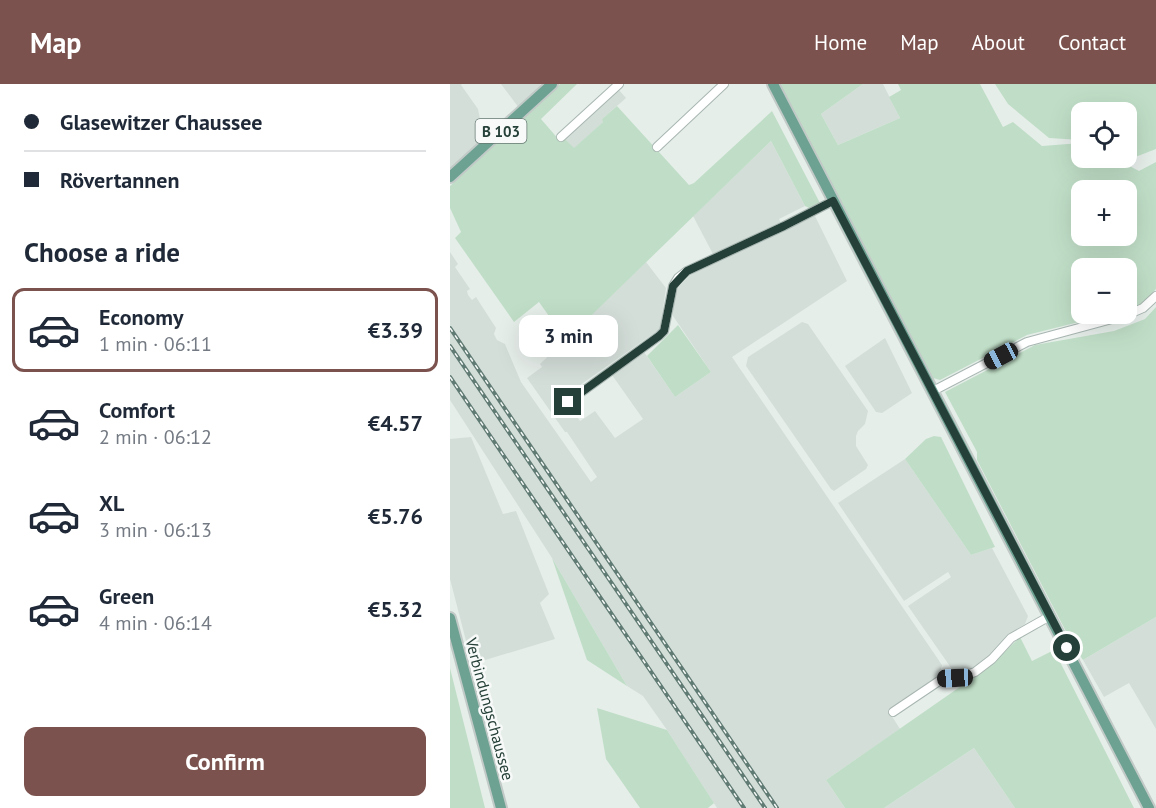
<!DOCTYPE html>
<html lang="en">
<head>
<meta charset="utf-8">
<style>
  :root { --surface:#fff; --page:#f6f6f7; --text:#1f2937; --muted:#747a83; --line:#e0e1e3; --accent:#7b524d }
  body { margin:0; font-family:"PT Sans",sans-serif; background:var(--page); color:var(--text); height:100vh; display:flex; flex-direction:column; font-size:22px; white-space:nowrap }
  * { box-sizing:border-box; margin:0 }
  p { font-size:20px; color:var(--muted) }
  .icon { flex:none; width:33px; height:33px; fill:none; stroke:currentColor; stroke-width:2; stroke-linecap:round; stroke-linejoin:round }
  .map { position:relative; flex:1; overflow:hidden }
  .sheet { display:flex; flex-direction:column; background:var(--surface); width:450px }
  .sheet>* { flex:none }
  .banner { display:grid; align-content:center; height:132px; padding:0 24px; background:var(--surface) }
  .fabs { position:absolute; left:621px; top:18px; display:grid; gap:12px }
  .fabs a { display:grid; place-items:center; width:66px; height:66px; border-radius:12px; background:var(--surface); box-shadow:0 6px 24px #0002; font-size:30px }
  .end { position:absolute; width:27px; height:27px; margin:-14px; border:8px solid #254038; background:#fff; box-shadow:0 0 0 3px #fff }
  .from { border-radius:50% }
  .bubble { position:absolute; height:42px; border-radius:12px; background:var(--surface); box-shadow:0 6px 24px #0002; font-size:20px; font-weight:800; line-height:42px; text-align:center }
  .car { position:absolute; width:18px; height:36px; margin:-18px -9px; border-radius:8px; box-shadow:0 0 4px 2px #0007; background:linear-gradient(#222 24%,#8ab4d8 0 40%,#222 0 76%,#8ab4d8 0 86%,#222 0) }
  .banner b { display:flex; align-items:center; gap:21px; height:57px; font-size:22px }
  .banner b+b { border-top:2px solid var(--line) }
  .banner i { width:15px; height:15px; background:var(--text) }
  ul { padding:0; list-style:none }
  li { display:flex; align-items:center; gap:18px; height:84px; margin:0 12px 9px; padding:0 12px; border:3px solid transparent; border-radius:12px }
  li div { flex:1 }
  li b { display:block; font-size:22px }
  li em { font-style:normal; font-weight:800 }
  li.on { border-color:var(--accent) }
  li>.icon { width:54px; height:54px; stroke-width:1.5 }
  h2 { padding:0 24px; font-size:27px; line-height:72px }
  .primary-button { display:flex; gap:12px; margin-top:auto; padding:12px 24px }
  .primary-button a { flex:1; height:69px; border-radius:12px; background:var(--accent); color:#fff; font-size:24px; font-weight:800; line-height:69px; text-align:center }
  header { display:flex; align-items:center; gap:36px; box-sizing:border-box; height:84px; padding:0 30px; background:var(--accent); color:#fff }
  header strong { font-size:28px }
  nav { display:flex; gap:33px; margin-inline-start:auto; font-size:21px }
  main { display:flex; flex:1; min-height:0 }
  .map>svg:first-child { display:block }
</style>
</head>
<body>
<header>
<strong>Map</strong>
<nav><a>Home</a><a>Map</a><a>About</a><a>Contact</a></nav>
</header>
<main>
<section class="sheet">
<div class="banner">
<b><i class="from"></i>Glasewitzer Chaussee</b>
<b><i></i>Rövertannen</b>
</div>
<h2>Choose a ride</h2>
<ul>
<li class="on"><svg class="icon" aria-label="car" viewBox="0 0 24 24"><path d="M5 17H2v-5l4-1 3-4h7l3 4 3 1v5h-3M9 17h6M6 11h13"/><circle cx="7" cy="17" r="2"/><circle cx="17" cy="17" r="2"/></svg><div><b>Economy</b><p>1 min · 06:11</p></div><em>€3.39</em></li>
<li><svg class="icon" aria-label="car" viewBox="0 0 24 24"><path d="M5 17H2v-5l4-1 3-4h7l3 4 3 1v5h-3M9 17h6M6 11h13"/><circle cx="7" cy="17" r="2"/><circle cx="17" cy="17" r="2"/></svg><div><b>Comfort</b><p>2 min · 06:12</p></div><em>€4.57</em></li>
<li><svg class="icon" aria-label="car" viewBox="0 0 24 24"><path d="M5 17H2v-5l4-1 3-4h7l3 4 3 1v5h-3M9 17h6M6 11h13"/><circle cx="7" cy="17" r="2"/><circle cx="17" cy="17" r="2"/></svg><div><b>XL</b><p>3 min · 06:13</p></div><em>€5.76</em></li>
<li><svg class="icon" aria-label="car" viewBox="0 0 24 24"><path d="M5 17H2v-5l4-1 3-4h7l3 4 3 1v5h-3M9 17h6M6 11h13"/><circle cx="7" cy="17" r="2"/><circle cx="17" cy="17" r="2"/></svg><div><b>Green</b><p>4 min · 06:14</p></div><em>€5.32</em></li>
</ul>
<div class="primary-button"><a>Confirm</a></div>
</section>
<div class="map">
<svg width="706" height="724" viewBox="0 0 706 724">
  <rect width="100%" height="100%" fill="#e6eeea"/>
  <g fill="#d4ded9">
    <polygon points="0,0 12,0 11,1 28,25 31,40 37,41 43,48 0,86"/>
    <polygon points="51,0 90,0 91,1 69,24"/>
    <polygon points="413,0 433,0 450,34 388,61 371,30"/>
    <polygon points="168,5 176,14 152,35 154,37 124,65 114,54"/>
    <polygon points="321,57 355,122 329,135 331,139 263,170 243,132"/>
    <polygon points="365,132 397,197 282,273 492,581 489,592 438,626 450,645 376,696 395,724 267,724 217,646 193,612 177,602 102,474 0,316 0,168 8,180 5,183 20,205 17,207 18,211 22,216 26,213 46,244 44,250 47,256 55,260 71,298 141,398 147,393 117,348 115,348 77,294 92,283 90,280 196,178 216,204 210,245 123,306 125,309 116,316 130,337 145,327 165,354 193,335 162,291 194,268 225,313 261,288 223,232 223,218 231,197 250,185"/>
    <polygon points="352,238 358,240 418,327 415,340 408,347 406,352 406,362 418,381 416,385 384,407 381,405 296,282 298,273"/>
    <polygon points="435,254 462,309 432,329 426,328 395,282"/>
    <polygon points="21,353 53,430 66,427 99,510 90,519 105,555 22,580 0,495 0,355"/>
    <polygon points="455,375 521,471 542,464 578,532 575,540 559,550 542,570 515,589 506,591 458,522 501,493 498,488 454,517 388,419"/>
    <polygon points="706,533 706,645 679,599 654,613 633,576"/>
    <polygon points="524,664 565,724 434,724"/>
  </g>
  <g fill="#c0dec7" fill-rule="evenodd">
    <polygon points="110,0 127,0 91,35 110,57 114,54 124,64 153,38 152,35 167,22 239,101 244,99 322,27 370,119 359,124 355,122 321,57 116,256 89,218 64,238 5,154 11,148 0,124 0,102"/>
    <path d="M329,0H413L371,30L388,61L450,34L439,13L451,6L448,0H530L553,43L563,38L592,62L631,59L632,74H664L689,87L706,78V205L690,222L677,225L676,184H632V230H661L577,251L490,296L483,294ZM632,106H676V152H632Z"/>
    <polygon points="545,0 706,0 706,65 680,75 677,73 676,28 632,28 631,56 599,54 558,20"/>
    <polygon points="706,223 706,533 633,576 624,563 527,376 527,368 495,308 585,261 664,247 695,235"/>
    <polygon points="228,241 261,288 225,313 197,272"/>
    <polygon points="484,352 491,353 545,463 521,471 455,375 476,355"/>
    <polygon points="102,474 177,602 137,576"/>
    <polygon points="570,553 582,577 604,566 684,724 565,724 524,664 434,724 395,724 376,696 540,582"/>
    <polygon points="0,584 35,724 0,724"/>
    <polygon points="147,624 217,646 264,719 258,724 190,724 156,675"/>
  </g>
  <g fill="none" stroke-linecap="round" stroke-linejoin="round">
    <g stroke="#a8b6b1" stroke-width="10">
      <g id="minor">
        <polyline points="111,53 169,0"/>
        <polyline points="207,63 274,0"/>
        <polyline points="483,307 577,258 677,231 693,224 706,212"/>
        <polyline points="118,318 209,252 214,247 223,202 228,194 237,187 334,142 383,117"/>
        <polyline points="443,628 492,595 511,593 525,588 542,575 561,554 600,532"/>
      </g>
    </g>
    <g stroke="#c2cac7" stroke-width="14">
      <g id="major">
        <polyline points="323,0 699,724"/>
        <polyline points="0,93 102,0"/>
        <polyline points="0,534 51,724"/>
      </g>
    </g>
    <use href="#minor" stroke="#fff" stroke-width="8"/>
    <use href="#major" stroke="#6da192" stroke-width="10"/>
    <g stroke="#607b73" stroke-width="4">
      <g id="rail">
        <polyline points="0,244 327,724"/>
        <polyline points="0,262 315,724"/>
        <polyline points="0,293 294,724"/>
      </g>
    </g>
    <use href="#rail" stroke="#f7faf8" stroke-width="1.5" stroke-dasharray="4.5" stroke-linecap="butt"/>
  </g>
  <g fill="none" stroke-linecap="round" stroke-linejoin="round">
    <polyline stroke="#254038" stroke-width="8" points="118,318 209,252 214,247 223,202 237,187 334,142 383,117 617,564"/>
  </g>
  <g text-anchor="middle" dominant-baseline="central" stroke-width="5" stroke-linejoin="round" paint-order="stroke">
    <rect fill="#f7faf8" stroke="#647872" stroke-width="1.5" x="25.5" y="35" width="51" height="24" rx="4.5"/>
    <g font-size="15" font-weight="bold" fill="#254038">
      <text x="51" y="47">B 103</text>
    </g>
    <g font-size="16" fill="#254038" stroke="#f7faf8">
      <text transform="translate(40 625) rotate(75)">Verbindungschaussee</text>
    </g>
  </g>
</svg>
<div class="fabs">
<a><svg class="icon" aria-label="locate" viewBox="0 0 24 24"><circle cx="12" cy="12" r="6"/><path d="M12 2v4M12 18v4M2 12h4M18 12h4"/></svg></a>
<a>+</a>
<a>−</a>
</div>
<i class="end from" style="left:617px;top:564px"></i>
<i class="end" style="left:118px;top:318px"></i>
<div class="bubble" style="left:69px;top:231px;width:99px">3 min</div>
<i class="car" style="left:551px;top:272px;rotate:242deg"></i>
<i class="car" style="left:505px;top:594px;rotate:267deg"></i>
</div>
</main>
</body>
</html>
